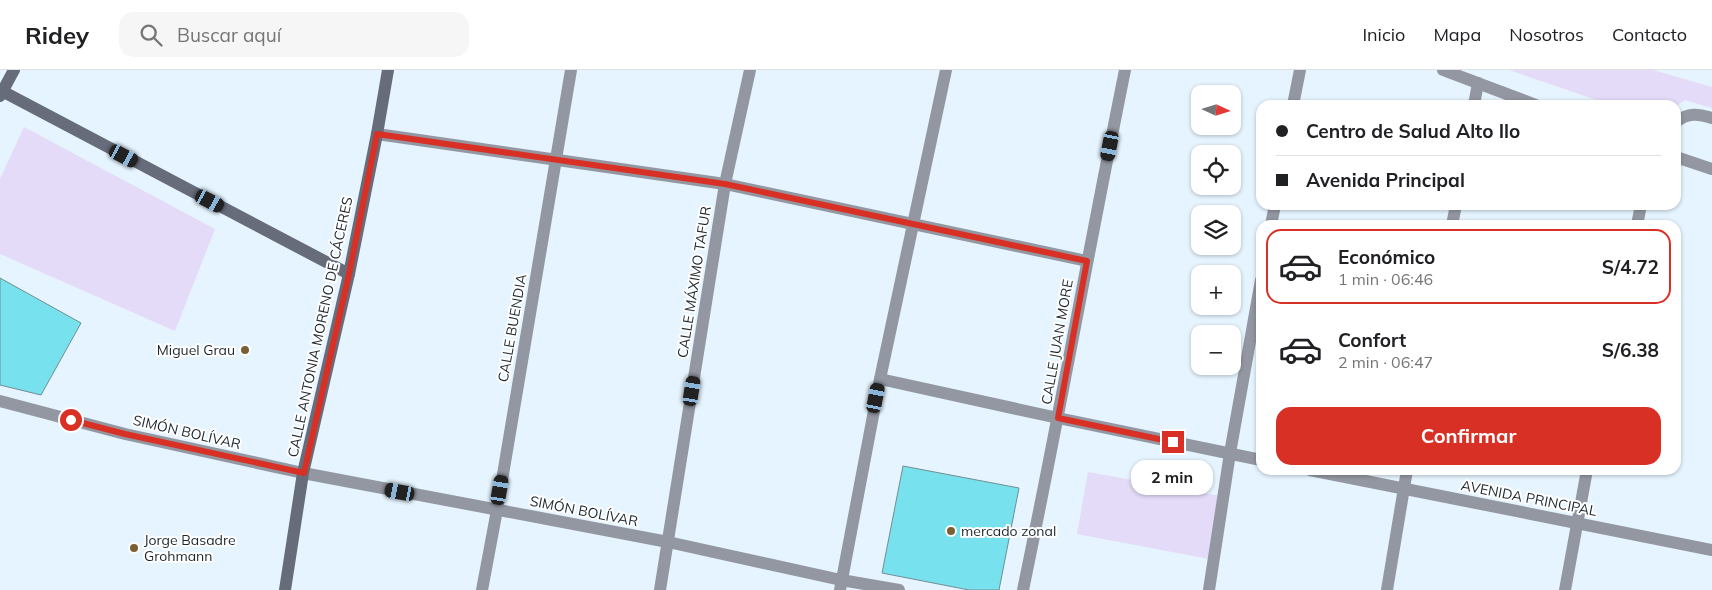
<!DOCTYPE html>
<html lang="es">
<head>
<meta charset="utf-8">
<style>
  :root { --surface:#fff; --page:#f6f6f6; --text:#202124; --muted:#757577; --line:#e0e0e0; --accent:#d93025 }
  body { margin:0; font-family:Mulish,sans-serif; background:var(--page); color:var(--text); height:100vh; display:flex; flex-direction:column; font-size:19px; white-space:nowrap }
  * { box-sizing:border-box; margin:0 }
  p { font-size:16px; color:var(--muted) }
  .icon { flex:none; width:28px; height:28px; fill:none; stroke:currentColor; stroke-width:2; stroke-linecap:round; stroke-linejoin:round }
  .map { position:relative; flex:1; overflow:hidden }
  .sheet { position:absolute; left:1256px; top:150px; width:425px; height:255px; display:flex; flex-direction:column; background:var(--surface); border-radius:15px; box-shadow:0 1px 4px #0004 }
  .sheet>* { flex:none }
  .banner { position:absolute; left:1256px; top:30px; width:425px; height:110px; border-radius:15px; box-shadow:0 1px 4px #0004; display:grid; align-content:center; height:110px; padding:0 20px; background:var(--surface) }
  .needle { width:32px; rotate:94deg }
  .controls { position:absolute; left:1191px; top:15px; display:grid; gap:10px }
  .controls a { display:grid; place-items:center; width:50px; height:50px; border-radius:10px; background:var(--surface); box-shadow:0 1px 4px #0004; font-size:25px }
  .end { position:absolute; width:22px; height:22px; margin:-11px; border:6px solid #d93025; background:#fff; box-shadow:0 0 0 2px #fff }
  .from { border-radius:50% }
  .bubble { position:absolute; height:35px; border-radius:15px; background:var(--surface); box-shadow:0 1px 4px #0004; font-size:16px; font-weight:700; line-height:35px; text-align:center }
  .car { position:absolute; width:15px; height:30px; margin:-15px -8px; border-radius:6px; box-shadow:0 0 4px 1px #0007; background:linear-gradient(#222 24%,#8ab4d8 0 40%,#222 0 76%,#8ab4d8 0 86%,#222 0) }
  .banner b { display:flex; align-items:center; gap:18px; height:48px; font-size:19px }
  .banner b+b { border-top:1px solid var(--line) }
  .banner i { width:12px; height:12px; background:var(--text) }
  ul { padding:9px 0 0; list-style:none }
  li { display:flex; align-items:center; gap:15px; height:75px; margin:0 10px 8px; padding:0 10px; border:2px solid transparent; border-radius:15px }
  li div { flex:1 }
  li b { display:block; font-size:19px }
  li em { font-style:normal; font-weight:700 }
  li.on { border-color:var(--accent) }
  li>.icon { width:45px; height:45px; stroke-width:1.5 }
  .primary-button { display:flex; gap:10px; margin-top:auto; padding:10px 20px }
  .primary-button a { flex:1; height:58px; border-radius:15px; background:var(--accent); color:#fff; font-size:20px; font-weight:700; line-height:58px; text-align:center }
  header { display:flex; align-items:center; gap:30px; box-sizing:border-box; height:70px; padding:0 25px; background:var(--surface); border-bottom:1px solid var(--line) }
  header strong { font-size:24px }
  nav { display:flex; gap:28px; margin-inline-start:auto; font-size:18px }
  .search { width:350px; height:45px; background:var(--page); display:flex; align-items:center; gap:12px; box-sizing:border-box; padding:0 18px; border-radius:15px; color:var(--muted); font-size:19px }
  .map>svg:first-child { display:block }
</style>
</head>
<body>
<header>
<strong>Ridey</strong>
<div class="search"><svg class="icon" aria-label="search" viewBox="0 0 24 24"><circle cx="10" cy="10" r="6"/><path d="M15 15l6 6"/></svg>Buscar aquí</div>
<nav><a>Inicio</a><a>Mapa</a><a>Nosotros</a><a>Contacto</a></nav>
</header>
<div class="map">
<svg width="1712" height="520" viewBox="0 0 1712 520">
  <rect width="100%" height="100%" fill="#e5f4fe"/>
  <g fill="#e4dbf9">
    <polygon points="1509,0 1653,0 1712,17 1712,38 1685,30 1676,36 1611,35"/>
    <polygon points="24,57 215,159 175,261 0,184 0,109"/>
    <polygon points="1088,402 1221,426 1209,489 1077,464"/>
  </g>
  <g fill="#78e1ee" stroke="#708e92">
    <polygon points="0,208 81,253 41,325 0,315"/>
    <polygon points="903,396 1019,418 999,520 969,520 882,503"/>
  </g>
  <g fill="none" stroke-linecap="round" stroke-linejoin="round">
    <g stroke="#9397a1" stroke-width="12">
      <polyline points="1443,0 1536,35"/>
      <polyline points="1293,35 1300,0"/>
      <polyline points="1474,35 1478,13"/>
      <path d="M1676,52C1688,42 1699,44 1712,48"/>
      <polyline points="377,64 725,114 1087,191"/>
      <polyline points="1676,87 1712,99"/>
      <polyline points="1271,155 1275,135"/>
      <polyline points="1452,155 1456,135"/>
      <polyline points="1637,155 1641,135"/>
      <polyline points="880,309 1058,348 1261,390"/>
      <polyline points="0,331 125,364 303,403 668,472 841,510 899,520"/>
      <polyline points="1310,400 1712,480"/>
      <polyline points="482,520 497,440 571,0"/>
      <polyline points="660,520 725,114 750,0"/>
      <polyline points="840,520 880,309 946,0"/>
      <path d="M1023,520C1059,347 1090,173 1125,0"/>
      <polyline points="1209,520 1230,383 1261,210"/>
      <polyline points="1387,520 1407,400"/>
      <polyline points="1565,520 1587,400"/>
    </g>
    <g stroke="#676c7a" stroke-width="12">
      <polyline points="0,20 349,204"/>
      <polyline points="0,26 14,0"/>
      <polyline points="285,520 303,403 349,204 377,64 388,0"/>
    </g>
  </g>
  <g fill="none" stroke-linecap="round" stroke-linejoin="round">
    <polyline stroke="#d93025" stroke-width="6" points="71,350 125,364 304,403 349,204 377,64 725,114 1087,191 1058,348 1173,372"/>
  </g>
  <g fill="#795f31" stroke="#fff" stroke-width="2">
    <circle cx="245" cy="280" r="5"/>
    <circle cx="951" cy="461" r="5"/>
    <circle cx="134" cy="478" r="5"/>
  </g>
  <g text-anchor="middle" dominant-baseline="central" stroke-width="4" stroke-linejoin="round" paint-order="stroke">
    <g font-size="14" fill="#1d272d" stroke="#fff">
      <text transform="translate(694 212) rotate(-81)">CALLE MÁXIMO TAFUR</text>
      <text transform="translate(320 257) rotate(-78)">CALLE ANTONIA MORENO DE CÁCERES</text>
      <text transform="translate(512 258) rotate(-80)">CALLE BUENDIA</text>
      <text transform="translate(1057 272) rotate(-80)">CALLE JUAN MORE</text>
      <text transform="translate(187 362) rotate(13)">SIMÓN BOLÍVAR</text>
      <text transform="translate(1529 428) rotate(11)">AVENIDA PRINCIPAL</text>
      <text transform="translate(584 441) rotate(11)">SIMÓN BOLÍVAR</text>
    </g>
    <g font-size="14" fill="#1d272d" stroke="#fff" text-anchor="start">
      <text x="235" y="280" text-anchor="end">Miguel Grau</text>
      <text x="961" y="461">mercado zonal</text>
      <text x="144" y="470">Jorge Basadre<tspan x="144" dy="16">Grohmann</tspan></text>
    </g>
  </g>
</svg>
<div class="controls">
<a><svg class="needle" viewBox="-14 -14 28 28"><path d="M0-13l5 13h-10z" fill="#e53935"/><path d="M0 13l5-13h-10z" fill="#757577"/></svg></a>
<a><svg class="icon" aria-label="locate" viewBox="0 0 24 24"><circle cx="12" cy="12" r="6"/><path d="M12 2v4M12 18v4M2 12h4M18 12h4"/></svg></a>
<a><svg class="icon" aria-label="layers" viewBox="0 0 24 24"><path d="M12 4l9 5-9 5-9-5zM3 14l9 5 9-5"/></svg></a>
<a>+</a>
<a>−</a>
</div>
<i class="end from" style="left:71px;top:350px"></i>
<i class="end" style="left:1173px;top:372px"></i>
<div class="bubble" style="left:1131px;top:390px;width:82px">2 min</div>
<i class="car" style="left:1110px;top:76px;rotate:191deg"></i>
<i class="car" style="left:124px;top:86px;rotate:118deg"></i>
<i class="car" style="left:210px;top:131px;rotate:118deg"></i>
<i class="car" style="left:692px;top:321px;rotate:9deg"></i>
<i class="car" style="left:876px;top:328px;rotate:11deg"></i>
<i class="car" style="left:500px;top:420px;rotate:10deg"></i>
<i class="car" style="left:400px;top:422px;rotate:281deg"></i>
<div class="banner">
<b><i class="from"></i>Centro de Salud Alto Ilo</b>
<b><i></i>Avenida Principal</b>
</div>
<section class="sheet">
<ul>
<li class="on"><svg class="icon" aria-label="car" viewBox="0 0 24 24"><path d="M5 17H2v-5l4-1 3-4h7l3 4 3 1v5h-3M9 17h6M6 11h13"/><circle cx="7" cy="17" r="2"/><circle cx="17" cy="17" r="2"/></svg><div><b>Económico</b><p>1 min · 06:46</p></div><em>S/4.72</em></li>
<li><svg class="icon" aria-label="car" viewBox="0 0 24 24"><path d="M5 17H2v-5l4-1 3-4h7l3 4 3 1v5h-3M9 17h6M6 11h13"/><circle cx="7" cy="17" r="2"/><circle cx="17" cy="17" r="2"/></svg><div><b>Confort</b><p>2 min · 06:47</p></div><em>S/6.38</em></li>
</ul>
<div class="primary-button"><a>Confirmar</a></div>
</section>
</div>
</body>
</html>
